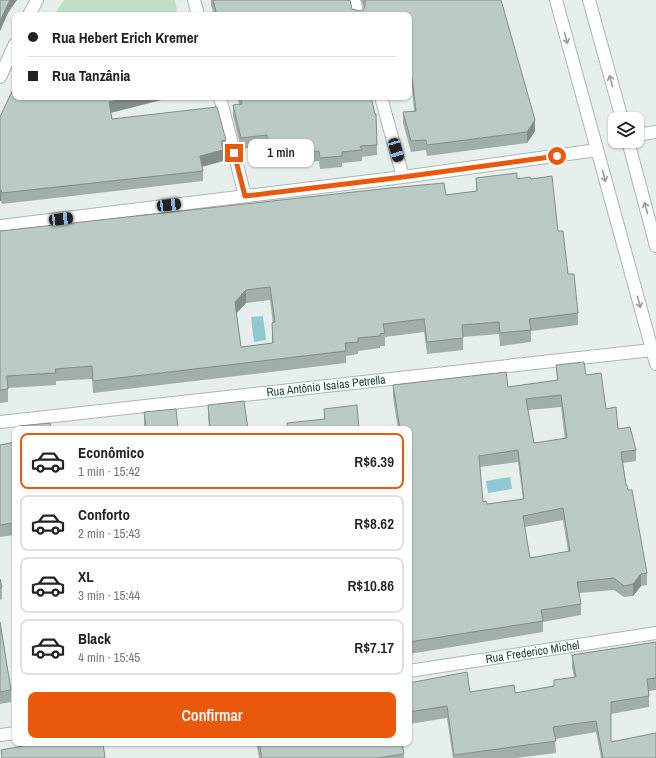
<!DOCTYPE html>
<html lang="pt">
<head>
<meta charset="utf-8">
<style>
  :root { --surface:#fff; --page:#f6f6f6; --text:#222; --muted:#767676; --line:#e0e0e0; --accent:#ea580c }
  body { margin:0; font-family:"Archivo Narrow",sans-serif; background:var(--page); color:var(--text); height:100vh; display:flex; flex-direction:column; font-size:15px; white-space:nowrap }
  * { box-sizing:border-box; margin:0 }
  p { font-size:13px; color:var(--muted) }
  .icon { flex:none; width:22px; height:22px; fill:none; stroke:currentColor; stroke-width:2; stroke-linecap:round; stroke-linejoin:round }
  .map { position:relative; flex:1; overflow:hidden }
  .side { position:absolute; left:12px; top:426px; width:400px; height:320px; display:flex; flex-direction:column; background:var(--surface); border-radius:8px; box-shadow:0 1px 3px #0004 }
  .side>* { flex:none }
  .banner { position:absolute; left:12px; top:12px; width:400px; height:88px; border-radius:8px; box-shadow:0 1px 3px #0004; display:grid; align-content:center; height:88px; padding:0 16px; background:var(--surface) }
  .fabs { position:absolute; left:608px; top:112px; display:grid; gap:8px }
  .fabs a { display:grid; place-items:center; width:36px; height:36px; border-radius:8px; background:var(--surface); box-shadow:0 1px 3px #0004; font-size:20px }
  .end { position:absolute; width:18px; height:18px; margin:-9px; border:5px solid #ea580c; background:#fff; box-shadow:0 0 0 2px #fff }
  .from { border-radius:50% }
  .bubble { position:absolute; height:28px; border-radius:8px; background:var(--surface); box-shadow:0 1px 3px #0004; font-size:13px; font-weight:600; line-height:28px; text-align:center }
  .car { position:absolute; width:12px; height:24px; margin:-12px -6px; border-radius:5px; box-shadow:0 0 3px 1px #0007; background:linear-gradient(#222 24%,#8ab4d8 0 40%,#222 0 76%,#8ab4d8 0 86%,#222 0) }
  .banner b { display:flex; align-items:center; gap:14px; height:38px; font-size:15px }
  .banner b+b { border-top:1px solid var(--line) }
  .banner i { width:10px; height:10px; background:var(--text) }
  ul { padding:7px 0 0; list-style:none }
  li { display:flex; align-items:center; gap:12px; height:56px; margin:0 8px 6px; padding:0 8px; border:2px solid var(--line); border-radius:8px }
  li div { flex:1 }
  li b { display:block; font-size:15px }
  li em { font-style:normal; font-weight:600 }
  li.current { border-color:var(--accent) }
  li>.icon { width:36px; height:36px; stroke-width:1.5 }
  .button { display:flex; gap:8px; margin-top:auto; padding:8px 16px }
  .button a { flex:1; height:46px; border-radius:8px; background:var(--accent); color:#fff; font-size:16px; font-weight:600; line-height:46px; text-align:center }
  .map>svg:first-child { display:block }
</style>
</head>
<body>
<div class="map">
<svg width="656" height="758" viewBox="0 0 656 758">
  <rect width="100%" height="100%" fill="#e6efeb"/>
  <polygon fill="#bfe0c8" points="64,0 175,0 178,15 54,15"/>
  <g fill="#8ec9d4">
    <polygon points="263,316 266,340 254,342 251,317"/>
    <polygon points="510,477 512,489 488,493 486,481"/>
  </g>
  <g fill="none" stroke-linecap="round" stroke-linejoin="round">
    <g stroke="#a8b8b2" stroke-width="14">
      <g id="minor">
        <polyline points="194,0 198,15"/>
        <polyline points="354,0 358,15"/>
        <polyline points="556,0 656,364"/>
        <polyline points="589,0 622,119"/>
        <polyline points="29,15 37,0"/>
        <polyline points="0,77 15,44"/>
        <polyline points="220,97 245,196"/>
        <polyline points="381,97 403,177"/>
        <polyline points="637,135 656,132"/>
        <polyline points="628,141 656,246"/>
        <polyline points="0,226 403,177 597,150"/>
        <path id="s1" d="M0,422L652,350"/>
        <path id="s2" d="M409,671L656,633"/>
        <polyline points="0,735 15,733"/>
      </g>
    </g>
    <use href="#minor" stroke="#fff" stroke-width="12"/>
  </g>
  <g fill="#a1aea9" fill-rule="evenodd">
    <polygon points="211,0 350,0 352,9 360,11 363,10 364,8 361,0 501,0 535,131 527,143 427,156 426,150 411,152 403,123 403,112 414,111 412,88 409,88 409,15 214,15 211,5"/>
    <polygon points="15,97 173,97 111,113 112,119 226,140 226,151 223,151 223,161 202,167 203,171 203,181 2,204 1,201 0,201 0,117"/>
    <polygon points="237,97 371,97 377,145 377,155 362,157 362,161 342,163 342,167 320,169 319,161 298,164 298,162 269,165 267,146 241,149 233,116 233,105 239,104"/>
    <path d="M476,178L531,179L558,231L578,313V325L531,331V342L500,346L499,334L463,337V350L427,354L424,332L385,337V346H380V348L358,351V354L346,356V363L93,393L92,379L56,381V385L8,388V402L0,403V231L446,195L476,191ZM270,300L273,323H272V343L241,347L236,313L246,303Z"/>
    <path d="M556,365L586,375L618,429L636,450V461L623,463L626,485L628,490L647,573V585L641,586L633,596L624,597L614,590L579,593L581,604V615L543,622V632L409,654V492H410L409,481V429H398L393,397V385L508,387L557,380ZM561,407L565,439L534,443L528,410ZM518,462L523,499L487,504L483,502L480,467ZM563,520L568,551L530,558L525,527Z"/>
    <polygon points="208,405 248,429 209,427 208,418"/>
    <polygon points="144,412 178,429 144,427"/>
    <polygon points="15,442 15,535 0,537 0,445"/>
    <polygon points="0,579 2,587 2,599 0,600"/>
    <polygon points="0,622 11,690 11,702 0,704"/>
    <polygon points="656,642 656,690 649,691 649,707 611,714 611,742 656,758 601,758 596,732 555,739 556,753 516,758 453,758 447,718 409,724 409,683 470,692 515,693 554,686 554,680 574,677 572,667 572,655"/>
    <polygon points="257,743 402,743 404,758 259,758 257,747"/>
  </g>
  <g fill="#838d89">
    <polygon points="10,0 17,0 8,13 0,31 0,21"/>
    <polygon points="131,97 173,97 109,113 109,102"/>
    <polygon points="535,120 535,131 527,143 527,132"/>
    <polygon points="223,150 223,161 200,167 200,156"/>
    <rect x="0" y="190" width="1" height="11"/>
    <polygon points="246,290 246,303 235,315 235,302"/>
    <polygon points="641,574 641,586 633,596 633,584"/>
  </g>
  <g fill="#bbcac4" stroke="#838d89" fill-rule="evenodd">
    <polygon points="0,0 10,0 0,21"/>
    <polygon points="213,0 350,0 352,9 360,11 363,10 365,6 365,0 501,0 535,120 527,132 427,145 426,140 411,141 403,112 416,111 412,77 409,77 409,15 217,15"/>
    <polygon points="15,85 15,97 131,97 109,102 112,119 217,107 226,140 221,141 223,150 200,156 203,171 2,193 1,190 0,190 0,117"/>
    <polygon points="240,97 371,97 375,114 376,114 377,145 360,146 362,150 342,152 342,156 320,158 319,151 298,153 298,151 269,154 267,135 241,138 233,105 242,104"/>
    <path d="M517,173V179L530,177L531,179L552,176L558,231H563L568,274H574L578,313L529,319L531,330L500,333L499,322L462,325L463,338L427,342L424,319L383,324L385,333L380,334V336L358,338V342L345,343L346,351L93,381L92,366L55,369L56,373L7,376L8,389L0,390V231L390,188L444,183L446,195L477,191L476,178ZM270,287L275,322L272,323L273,343L241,347L235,302L246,290Z"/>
    <path d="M584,362L586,375L601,373L606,409L616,407L618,429L630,427L636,450L621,452L626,485H627L628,490H632L647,573L641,574L633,584L624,586L614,578L577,582L581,604L541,610L543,621L409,642V492H411L409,469V429H400L393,385L506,372L508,387L558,380L556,365ZM561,395L567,438L534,443L526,399ZM518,450L524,499L487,504L486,501L483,502L479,456ZM563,508L570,551L530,558L523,516Z"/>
    <polygon points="244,401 248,429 194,429 210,427 208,405"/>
    <polygon points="357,405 359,429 288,429 287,423 325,419 324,409"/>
    <polygon points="176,409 178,429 131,429 146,427 144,412"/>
    <polygon points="50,423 51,429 20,429 19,426"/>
    <polygon points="15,442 15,523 0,525 0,445"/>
    <polygon points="0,579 2,587 0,588"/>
    <polygon points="0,622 11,690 0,692"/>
    <polygon points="656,642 656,678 647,679 649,696 611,702 611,742 656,733 656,758 603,758 596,721 553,727 556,741 454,755 447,706 409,712 409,683 467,672 470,692 514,685 515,693 554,686 554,680 576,677 572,655"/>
    <polygon points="39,743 103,743 105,758 2,758 1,750"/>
    <polygon points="259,743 402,743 404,754 378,758 262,758"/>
  </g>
  <defs><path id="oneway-shaft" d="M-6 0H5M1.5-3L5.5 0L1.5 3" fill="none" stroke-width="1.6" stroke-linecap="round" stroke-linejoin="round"/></defs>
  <g stroke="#92a09c">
    <use href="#oneway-shaft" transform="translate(566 38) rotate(75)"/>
    <use href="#oneway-shaft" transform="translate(611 81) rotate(-105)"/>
    <use href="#oneway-shaft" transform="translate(604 176) rotate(75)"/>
    <use href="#oneway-shaft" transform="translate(646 208) rotate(-105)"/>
    <use href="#oneway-shaft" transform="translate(639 302) rotate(75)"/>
  </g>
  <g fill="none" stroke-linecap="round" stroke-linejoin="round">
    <polyline stroke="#ea580c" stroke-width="5" points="234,153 245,196 403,177 557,156"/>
  </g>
  <g text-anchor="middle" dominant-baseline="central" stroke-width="3" stroke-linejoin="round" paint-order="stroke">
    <g font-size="12" fill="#24423a" stroke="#f7fbf9">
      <text stroke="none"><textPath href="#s1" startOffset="328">Rua Antônio Isaías Petrella</textPath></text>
      <text stroke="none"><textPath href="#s2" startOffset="125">Rua Frederico Michel</textPath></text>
    </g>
  </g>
</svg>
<div class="fabs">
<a><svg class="icon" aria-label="layers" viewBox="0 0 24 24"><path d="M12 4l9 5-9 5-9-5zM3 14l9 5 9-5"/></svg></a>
</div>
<i class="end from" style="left:557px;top:156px"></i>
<i class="end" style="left:234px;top:153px"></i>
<div class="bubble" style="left:248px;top:139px;width:66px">1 min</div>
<i class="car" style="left:396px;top:150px;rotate:164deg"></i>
<i class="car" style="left:169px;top:205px;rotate:83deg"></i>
<i class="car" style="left:61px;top:219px;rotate:83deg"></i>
<div class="banner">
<b><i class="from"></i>Rua Hebert Erich Kremer</b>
<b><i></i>Rua Tanzânia</b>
</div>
<section class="side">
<ul>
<li class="current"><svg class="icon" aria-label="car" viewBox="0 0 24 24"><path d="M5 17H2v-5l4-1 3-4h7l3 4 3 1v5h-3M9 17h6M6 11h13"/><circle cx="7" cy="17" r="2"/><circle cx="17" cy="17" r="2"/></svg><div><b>Econômico</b><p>1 min · 15:42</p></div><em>R$6.39</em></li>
<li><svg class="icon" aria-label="car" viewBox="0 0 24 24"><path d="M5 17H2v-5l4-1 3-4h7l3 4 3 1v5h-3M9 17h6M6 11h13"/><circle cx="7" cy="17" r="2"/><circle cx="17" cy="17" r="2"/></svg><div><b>Conforto</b><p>2 min · 15:43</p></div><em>R$8.62</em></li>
<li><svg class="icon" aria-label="car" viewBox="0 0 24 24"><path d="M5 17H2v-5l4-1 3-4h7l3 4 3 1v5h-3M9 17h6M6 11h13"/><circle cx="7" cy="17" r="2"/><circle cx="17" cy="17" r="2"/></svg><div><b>XL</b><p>3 min · 15:44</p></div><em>R$10.86</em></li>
<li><svg class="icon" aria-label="car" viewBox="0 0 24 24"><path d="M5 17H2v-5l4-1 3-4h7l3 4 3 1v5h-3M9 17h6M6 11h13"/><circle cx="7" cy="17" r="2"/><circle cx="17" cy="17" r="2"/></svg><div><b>Black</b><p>4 min · 15:45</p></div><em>R$7.17</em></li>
</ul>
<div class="button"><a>Confirmar</a></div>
</section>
</div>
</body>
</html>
